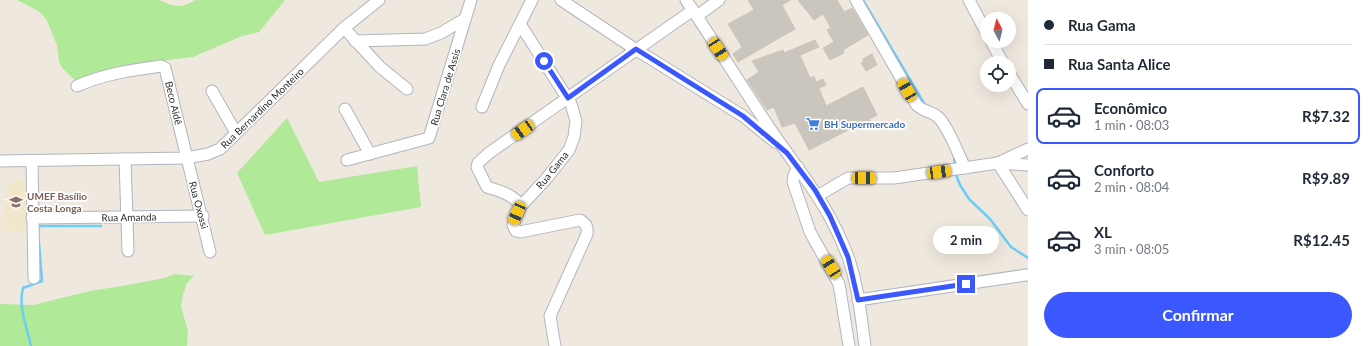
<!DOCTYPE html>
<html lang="pt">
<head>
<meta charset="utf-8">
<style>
  :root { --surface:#fff; --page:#f6f6f7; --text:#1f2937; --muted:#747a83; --line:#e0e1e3; --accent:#3b58ff }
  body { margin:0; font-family:Lato,sans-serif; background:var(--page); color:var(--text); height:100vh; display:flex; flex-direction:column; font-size:15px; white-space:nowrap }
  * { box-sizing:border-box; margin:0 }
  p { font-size:13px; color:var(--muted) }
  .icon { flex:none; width:22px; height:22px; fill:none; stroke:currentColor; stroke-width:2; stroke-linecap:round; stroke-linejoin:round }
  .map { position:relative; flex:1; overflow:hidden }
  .panel { display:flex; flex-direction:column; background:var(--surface); width:340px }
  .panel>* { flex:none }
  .banner { display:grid; align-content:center; height:88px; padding:0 16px; background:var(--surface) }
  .needle { width:26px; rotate:353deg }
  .fabs { position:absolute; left:980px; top:12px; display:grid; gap:8px }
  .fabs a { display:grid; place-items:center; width:36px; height:36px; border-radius:50%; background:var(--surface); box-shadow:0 4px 16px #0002; font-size:20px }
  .end { position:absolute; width:18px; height:18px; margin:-9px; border:5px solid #3b58ff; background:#fff; box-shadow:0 0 0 2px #fff }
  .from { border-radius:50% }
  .bubble { position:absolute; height:28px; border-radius:14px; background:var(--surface); box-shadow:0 4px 16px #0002; font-size:13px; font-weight:700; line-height:28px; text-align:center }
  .car { position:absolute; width:12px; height:24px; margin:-12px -6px; border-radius:5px; box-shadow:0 0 3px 1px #0007; background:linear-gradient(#f5c518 24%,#345 0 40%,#f5c518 0 76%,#345 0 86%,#f5c518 0) }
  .banner b { display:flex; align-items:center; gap:14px; height:38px; font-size:15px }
  .banner b+b { border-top:1px solid var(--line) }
  .banner i { width:10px; height:10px; background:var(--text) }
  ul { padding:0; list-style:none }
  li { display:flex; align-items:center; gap:12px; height:56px; margin:0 8px 6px; padding:0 8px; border:2px solid transparent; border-radius:8px }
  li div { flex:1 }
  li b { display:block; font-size:15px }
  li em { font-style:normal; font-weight:700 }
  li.on { border-color:var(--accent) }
  li>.icon { width:36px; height:36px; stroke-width:1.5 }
  .primary-button { display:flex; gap:8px; margin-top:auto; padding:8px 16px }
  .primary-button a { flex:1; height:46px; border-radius:24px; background:var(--accent); color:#fff; font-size:16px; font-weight:700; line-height:46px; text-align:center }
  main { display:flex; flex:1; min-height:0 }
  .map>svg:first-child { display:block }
</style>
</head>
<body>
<main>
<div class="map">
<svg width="1028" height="346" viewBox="0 0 1028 346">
  <rect width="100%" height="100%" fill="#efe8de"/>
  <polygon fill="#f1e7cd" points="27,180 26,233 0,230 9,181"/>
  <g fill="#b0e997">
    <path d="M17,0H159C175,6 179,10 195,0H285L259,32L242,36L193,57L167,60L159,65L77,82L63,69L59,62L57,45L46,19L40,12Z"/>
    <polygon points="287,118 319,182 417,166 421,207 265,235 237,173"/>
    <polygon points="175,274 194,276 187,283 183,295 181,307 188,331 187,346 0,346 0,304 33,305 90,291 128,285 164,278"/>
  </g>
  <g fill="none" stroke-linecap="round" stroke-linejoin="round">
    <g stroke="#6bcdf8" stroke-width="2.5">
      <polyline points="863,0 925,105"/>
      <polyline points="954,156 955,167"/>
      <polyline points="955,172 960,185 969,199 990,219 1011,247 1028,258"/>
      <polyline points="38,230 40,226 101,226"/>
      <path d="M31,346C27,327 18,307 23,288L42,281L39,243"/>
    </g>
  </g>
  <g fill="#cbc6bd" stroke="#cbc5b7">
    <polygon points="748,0 791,0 782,5 795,29 738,62 733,54 742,47 728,24 754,10"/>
    <polygon points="798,0 837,0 844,12 852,8 868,35 843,50 844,53 830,60 823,48 834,42 827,30 831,28 823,14 814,20"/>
    <polygon points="815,40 819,47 800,55 810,78 814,76 816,82 823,79 826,85 819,88 826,106 863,87 877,115 869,119 871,122 864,126 862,123 809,150 795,123 782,127 774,107 767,110 747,80 759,72 752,61 783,50 784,53"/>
    <polygon points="872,54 877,65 866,71 861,63 864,61 863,59"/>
  </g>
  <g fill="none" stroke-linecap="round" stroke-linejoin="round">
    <g stroke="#b2b4c1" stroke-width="13">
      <g id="minor">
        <polyline points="561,0 635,49 743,116 775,142"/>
        <path d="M686,0C715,43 742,87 771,130C801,174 829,205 848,257C858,285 861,316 865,346"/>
        <path d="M856,0L916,104C922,112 933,111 939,118C950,130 958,154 965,168"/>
        <polyline points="969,0 987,34"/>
        <polyline points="697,16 719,0"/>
        <path d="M520,24L571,104L576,121L574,137L569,150L546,179L521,206L513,225L516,231L520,232L580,220C586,224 588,226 587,234L550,316L555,346"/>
        <polyline points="344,28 380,67 407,89"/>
        <polyline points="355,41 425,39 441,33 463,20"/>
        <polyline points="991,41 1003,63"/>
        <polyline points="1009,73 1028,104"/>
        <path d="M77,86C104,74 132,70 161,66L165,68L210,252"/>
        <polyline points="212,91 236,133"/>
        <polyline points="482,107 499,65 532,0"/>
        <polyline points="345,109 370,154"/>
        <polyline points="125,159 128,251"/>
        <polyline points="347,160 429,138 471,0"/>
        <polyline points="0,161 186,158 208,154 220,149 344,28 379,0"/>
        <polyline points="32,161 34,278"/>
        <polyline points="1000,162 1028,149"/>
        <polyline points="998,163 1028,210"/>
        <polyline points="798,167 794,175 793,182 810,232 839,284 849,346"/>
        <polyline points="819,195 848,178 894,178 998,163 1028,165"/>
        <path d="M521,206C513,194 499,191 487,187L477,167L478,163L489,153L693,10"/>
        <polyline points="32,218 203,216"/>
        <polyline points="858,300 1026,275"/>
      </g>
    </g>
    <use href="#minor" stroke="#fff" stroke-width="11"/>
  </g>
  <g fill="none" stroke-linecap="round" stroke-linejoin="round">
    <polyline stroke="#3b58ff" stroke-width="5" points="544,61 568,98 636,49 743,116 787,153 815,190 830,216 848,257 858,300 966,284"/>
  </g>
  <defs>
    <g id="supermarket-bare" transform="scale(1.08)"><path d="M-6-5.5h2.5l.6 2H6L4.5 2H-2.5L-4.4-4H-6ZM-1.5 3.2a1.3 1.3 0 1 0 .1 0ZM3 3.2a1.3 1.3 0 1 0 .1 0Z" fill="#3f7fe0" stroke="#fff" stroke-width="2.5" paint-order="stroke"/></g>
    <g id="school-bare" transform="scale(1.08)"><path d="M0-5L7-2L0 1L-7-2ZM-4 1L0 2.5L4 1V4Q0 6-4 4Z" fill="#8d6e63" stroke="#fff" stroke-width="2.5" paint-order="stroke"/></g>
  </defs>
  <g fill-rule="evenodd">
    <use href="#supermarket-bare" x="813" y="124"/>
    <use href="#school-bare" x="16" y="202"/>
  </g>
  <g text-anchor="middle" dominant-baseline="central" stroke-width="3.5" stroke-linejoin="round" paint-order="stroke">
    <g font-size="10" fill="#2d2d2d" stroke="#fff">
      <text transform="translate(445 87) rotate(-73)">Rua Clara de Assis</text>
      <text transform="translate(174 103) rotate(77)">Beco Aidê</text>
      <text transform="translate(262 108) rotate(-44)">Rua Bernardino Monteiro</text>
      <text transform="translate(552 170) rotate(-51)">Rua Gama</text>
      <text transform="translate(199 205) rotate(75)">Rua Oxossi</text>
      <text transform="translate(129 217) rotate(-1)">Rua Amanda</text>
    </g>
    <g font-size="10" font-weight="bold" fill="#366cbe" stroke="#fff" text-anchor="start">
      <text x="824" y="124">BH Supermercado</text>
    </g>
    <g font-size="10" font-weight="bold" fill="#785e54" stroke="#fff" text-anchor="start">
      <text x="27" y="196">UMEF Basílio<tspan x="27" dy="12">Costa Longa</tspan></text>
    </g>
  </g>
</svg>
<div class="fabs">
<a><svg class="needle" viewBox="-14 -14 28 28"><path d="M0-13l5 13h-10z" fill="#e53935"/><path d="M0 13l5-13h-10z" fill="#747a83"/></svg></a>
<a><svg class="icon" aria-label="locate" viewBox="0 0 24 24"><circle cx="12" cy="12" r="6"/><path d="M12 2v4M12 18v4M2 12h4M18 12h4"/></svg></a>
</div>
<i class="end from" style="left:544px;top:61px"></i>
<i class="end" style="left:966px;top:284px"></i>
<div class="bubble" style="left:933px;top:226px;width:66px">2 min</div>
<i class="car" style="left:718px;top:49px;rotate:147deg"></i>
<i class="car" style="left:907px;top:90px;rotate:330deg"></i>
<i class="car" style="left:523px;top:130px;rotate:235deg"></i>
<i class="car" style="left:939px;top:172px;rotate:82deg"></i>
<i class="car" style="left:864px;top:178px;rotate:91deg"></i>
<i class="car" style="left:517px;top:213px;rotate:204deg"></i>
<i class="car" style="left:831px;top:267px;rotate:327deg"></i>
</div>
<section class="panel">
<div class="banner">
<b><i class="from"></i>Rua Gama</b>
<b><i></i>Rua Santa Alice</b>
</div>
<ul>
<li class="on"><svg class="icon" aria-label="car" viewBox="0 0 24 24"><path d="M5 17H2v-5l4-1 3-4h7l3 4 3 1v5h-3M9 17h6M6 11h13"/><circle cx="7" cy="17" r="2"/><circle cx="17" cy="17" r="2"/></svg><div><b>Econômico</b><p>1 min · 08:03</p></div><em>R$7.32</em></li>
<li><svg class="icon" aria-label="car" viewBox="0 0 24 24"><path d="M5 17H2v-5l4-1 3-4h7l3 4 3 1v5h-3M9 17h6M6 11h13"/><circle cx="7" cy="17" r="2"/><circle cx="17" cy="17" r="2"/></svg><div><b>Conforto</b><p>2 min · 08:04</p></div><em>R$9.89</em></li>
<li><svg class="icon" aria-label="car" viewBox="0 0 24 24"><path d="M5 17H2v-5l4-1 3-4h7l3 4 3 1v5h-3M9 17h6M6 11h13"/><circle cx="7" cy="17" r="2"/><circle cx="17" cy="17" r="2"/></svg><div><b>XL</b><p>3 min · 08:05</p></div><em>R$12.45</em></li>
</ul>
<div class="primary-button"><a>Confirmar</a></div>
</section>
</main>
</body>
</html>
